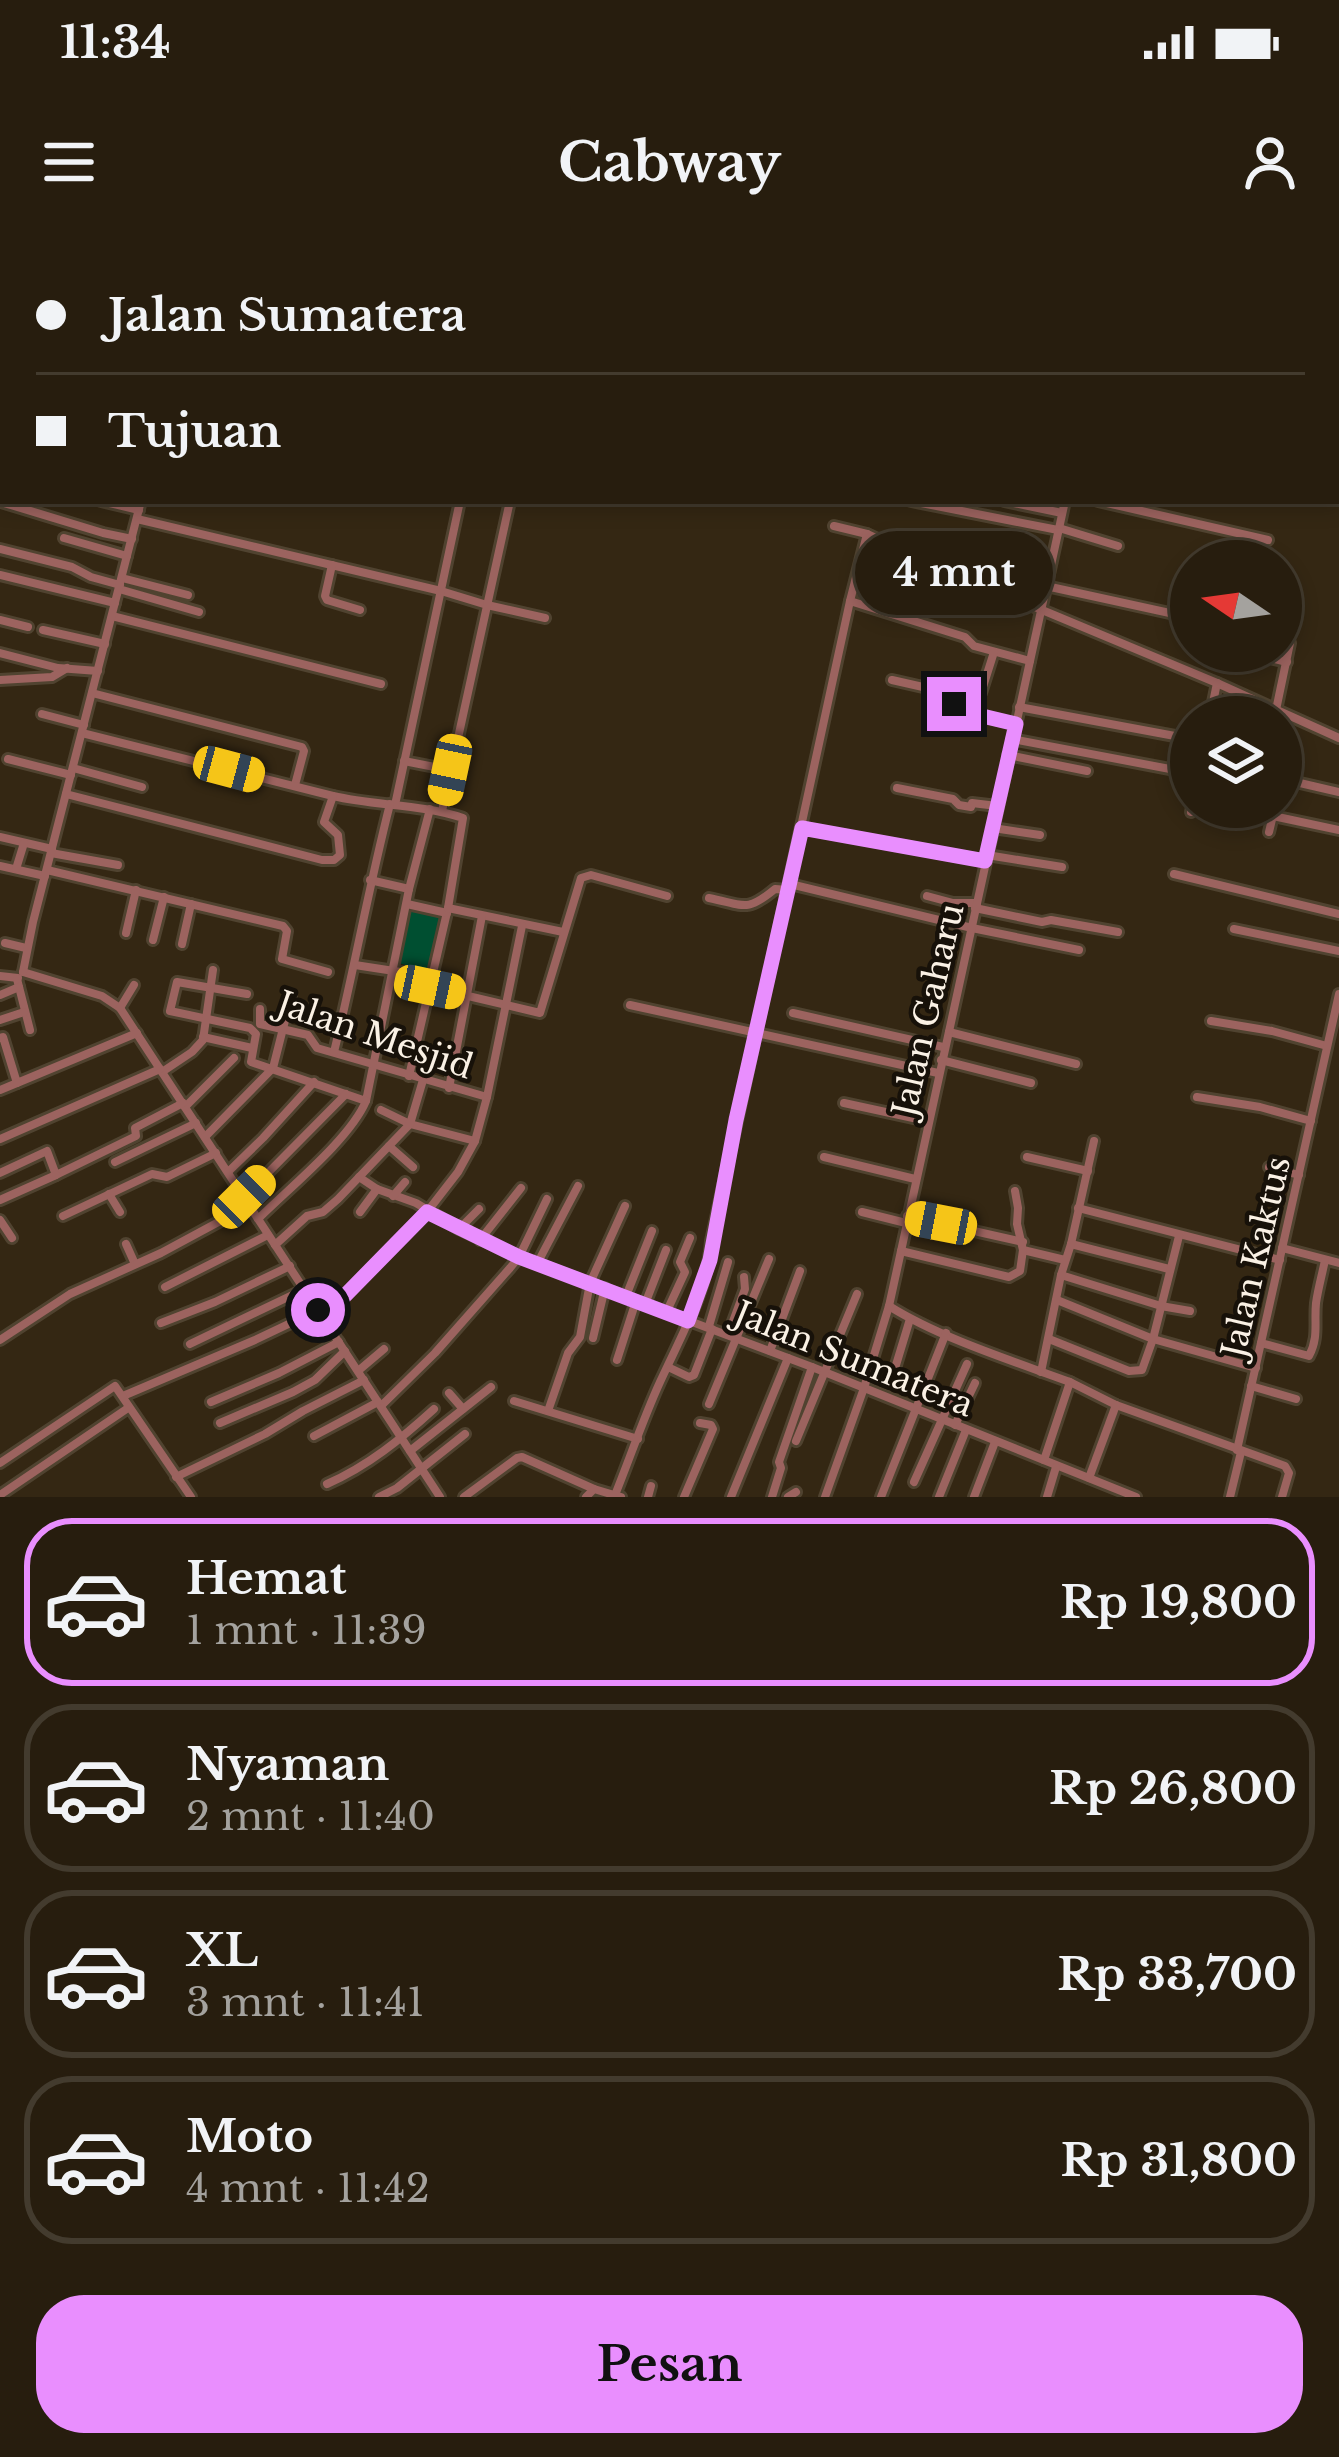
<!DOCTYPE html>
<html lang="id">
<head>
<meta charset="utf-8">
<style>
  :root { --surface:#271d0e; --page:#332a1c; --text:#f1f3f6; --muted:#a4a29e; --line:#433b2e; --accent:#e98efe }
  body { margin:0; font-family:"Libre Baskerville",serif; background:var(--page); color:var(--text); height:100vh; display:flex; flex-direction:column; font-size:45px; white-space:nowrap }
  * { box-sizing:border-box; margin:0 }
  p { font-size:39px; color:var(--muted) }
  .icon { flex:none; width:66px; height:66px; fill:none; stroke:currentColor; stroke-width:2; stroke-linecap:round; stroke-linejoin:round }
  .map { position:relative; height:1257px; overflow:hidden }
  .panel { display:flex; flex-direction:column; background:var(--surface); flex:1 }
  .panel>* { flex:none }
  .guide { position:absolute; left:0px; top:0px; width:1341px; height:264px; box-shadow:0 6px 18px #0003,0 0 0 3px var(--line); display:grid; align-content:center; height:264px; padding:0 36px; background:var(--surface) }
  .needle { width:78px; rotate:283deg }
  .fabs { position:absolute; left:1170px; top:300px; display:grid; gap:24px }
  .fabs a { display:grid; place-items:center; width:132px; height:132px; border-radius:50%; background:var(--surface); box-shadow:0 6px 18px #0003,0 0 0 3px var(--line); font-size:60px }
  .end { position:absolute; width:54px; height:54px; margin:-27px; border:15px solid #e98efe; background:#111; box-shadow:0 0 0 6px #111 }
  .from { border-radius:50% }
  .bubble { position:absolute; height:84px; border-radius:42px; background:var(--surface); box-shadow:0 6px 18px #0003,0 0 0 3px var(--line); font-size:39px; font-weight:700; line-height:84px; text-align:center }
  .car { position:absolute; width:36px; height:72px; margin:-36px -18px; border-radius:15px; box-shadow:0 0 9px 3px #0007; background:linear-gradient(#f5c518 24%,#345 0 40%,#f5c518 0 76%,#345 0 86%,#f5c518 0) }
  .guide b { display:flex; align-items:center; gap:42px; height:114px; font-size:45px }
  .guide b+b { border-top:3px solid var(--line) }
  .guide i { width:30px; height:30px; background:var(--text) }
  ul { padding:21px 0 0; list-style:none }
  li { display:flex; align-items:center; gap:36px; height:168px; margin:0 24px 18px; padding:0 12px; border:6px solid var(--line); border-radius:48px }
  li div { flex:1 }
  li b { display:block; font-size:45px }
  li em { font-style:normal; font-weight:700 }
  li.selected { border-color:var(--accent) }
  li>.icon { width:108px; height:108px; stroke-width:1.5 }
  .cta { display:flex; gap:24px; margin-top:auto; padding:24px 36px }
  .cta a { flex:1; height:138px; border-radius:48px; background:var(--accent); color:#111; font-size:48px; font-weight:700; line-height:138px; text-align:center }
  .status { display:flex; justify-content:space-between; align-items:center; height:84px; padding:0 60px; background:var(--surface); direction:ltr }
  .status svg { height:33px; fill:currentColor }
  header { display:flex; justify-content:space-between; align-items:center; height:156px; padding:0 36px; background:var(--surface); font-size:54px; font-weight:700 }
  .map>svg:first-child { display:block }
</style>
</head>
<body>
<div class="status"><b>11:34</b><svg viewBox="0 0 49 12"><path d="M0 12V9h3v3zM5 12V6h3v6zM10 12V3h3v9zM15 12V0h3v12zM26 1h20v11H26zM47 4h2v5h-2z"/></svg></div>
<header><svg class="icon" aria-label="menu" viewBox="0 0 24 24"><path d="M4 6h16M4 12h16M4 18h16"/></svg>Cabway<svg class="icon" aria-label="person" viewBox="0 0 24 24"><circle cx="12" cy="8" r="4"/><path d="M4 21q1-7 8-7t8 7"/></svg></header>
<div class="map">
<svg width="1339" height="1257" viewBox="0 0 1339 1257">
  <rect width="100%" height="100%" fill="#342713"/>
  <polygon fill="#004f31" points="409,667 445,675 433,731 397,723"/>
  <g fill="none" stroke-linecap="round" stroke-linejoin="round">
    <g stroke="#504330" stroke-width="14">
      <g id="minor">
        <polyline points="68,0 78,3"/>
        <polyline points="233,0 244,3"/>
        <polyline points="387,0 401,3"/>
        <polyline points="668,0 687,3"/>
        <polyline points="1248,0 1262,3"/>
        <polyline points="207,3 208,0"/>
        <polyline points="1122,3 1123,0"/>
        <polyline points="0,32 3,32"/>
        <polyline points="0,77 3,78"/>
        <polyline points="0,96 3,97"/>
        <polyline points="0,237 3,238"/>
        <polyline points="101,261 139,270"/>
        <polyline points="911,261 1058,290"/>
        <polyline points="1004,261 1062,273"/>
        <polyline points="1098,261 1268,300"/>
        <polyline points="1,262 103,293 132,299"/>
        <polyline points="137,279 441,351 487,365 545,378"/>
        <polyline points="834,286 867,294 932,324 1217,443 1339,498"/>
        <polyline points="1059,288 1118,306"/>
        <polyline points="64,298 127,316"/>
        <polyline points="0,309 72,327 91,337 120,345"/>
        <polyline points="332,325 325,356 327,360 360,370"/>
        <polyline points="0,335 115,363"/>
        <polyline points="122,338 188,355"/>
        <polyline points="1046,346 1188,377"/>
        <polyline points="119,349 199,372"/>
        <polyline points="850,361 965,397 974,406 1030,421"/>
        <polyline points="112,376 381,444"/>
        <polyline points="0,380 28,387"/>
        <polyline points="43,390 105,404"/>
        <polyline points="1245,412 1287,422"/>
        <polyline points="0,413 58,428 98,431"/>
        <polyline points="0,440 52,437 67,428"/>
        <polyline points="892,440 976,459 981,453 994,412"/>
        <polyline points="92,453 302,507 304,511 295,545"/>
        <polyline points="957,455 954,464 957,470 1015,484"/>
        <polyline points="1019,467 1191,499"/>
        <polyline points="1276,470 1290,403"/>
        <polyline points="42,474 84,485"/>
        <polyline points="1210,477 1217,443"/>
        <path d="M82,493L333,556C376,566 421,564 463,578L448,668L409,836"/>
        <polyline points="1012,499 1191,533"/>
        <polyline points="1008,515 1087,531"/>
        <polyline points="8,519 71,535"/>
        <polyline points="404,521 450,530"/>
        <polyline points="73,528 142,547"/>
        <polyline points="1281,546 1283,541 1287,540 1339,552"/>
        <polyline points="897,548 953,559 959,565 971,567 972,563 997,566"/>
        <polyline points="66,554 322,620 334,620 340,615 338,595 324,582 333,556"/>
        <polyline points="395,565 460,261"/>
        <polyline points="442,571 510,261"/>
        <polyline points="1191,572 1192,567"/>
        <polyline points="1273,576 1339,590"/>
        <polyline points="802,588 985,621"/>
        <polyline points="993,588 1040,595"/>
        <polyline points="1269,592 1275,567"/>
        <polyline points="0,597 52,609"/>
        <polyline points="51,613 118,625"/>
        <polyline points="987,615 1062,627"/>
        <polyline points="0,626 45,636"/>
        <polyline points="16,629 24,603"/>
        <polyline points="47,630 283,686 287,691 282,719 328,732"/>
        <polyline points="1174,634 1339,674"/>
        <polyline points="370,640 409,649"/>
        <polyline points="790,644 972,688 1079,710"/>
        <polyline points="927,656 953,663 977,663"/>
        <path d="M709,658C744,665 746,673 775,649L788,650"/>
        <polyline points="407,664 447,673"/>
        <polyline points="448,668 563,692"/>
        <polyline points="975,668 1042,682 1051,680 1118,692"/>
        <polyline points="1234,689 1339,711"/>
        <polyline points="126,693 136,650"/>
        <polyline points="153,700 164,657"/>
        <polyline points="5,703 26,708"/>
        <polyline points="182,704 191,664"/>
        <polyline points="355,725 433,737"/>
        <polyline points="23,732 102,756 120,768 440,1257"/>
        <polyline points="23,732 33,682 141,261"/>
        <polyline points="0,736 18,738"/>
        <polyline points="17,739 30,790"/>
        <polyline points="430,747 540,773 581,638 591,635 667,656"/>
        <polyline points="247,754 177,742 170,771 250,788 256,794 251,822 366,861 409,649 430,569"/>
        <polyline points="0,755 19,747"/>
        <polyline points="630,765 938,833"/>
        <polyline points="120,768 134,745"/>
        <polyline points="260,769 260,784 308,795 317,808 487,857"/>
        <polyline points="793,773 943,807"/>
        <polyline points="0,780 24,772"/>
        <polyline points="1211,781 1272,791 1327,806"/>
        <polyline points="949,792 1076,824"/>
        <polyline points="203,797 252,808"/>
        <polyline points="0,798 3,797 17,843 137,793"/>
        <path d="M334,812C354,730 369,646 390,564"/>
        <polyline points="941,820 1031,843"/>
        <polyline points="162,832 192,812 203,800 213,730"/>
        <polyline points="449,848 482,676"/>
        <polyline points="0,850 17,843"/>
        <polyline points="1197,857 1260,867 1311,881"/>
        <polyline points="844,863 927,881"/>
        <polyline points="185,867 234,818"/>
        <polyline points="381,870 410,884 475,901"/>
        <polyline points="205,897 273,828 291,757"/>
        <polyline points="0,899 160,829"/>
        <polyline points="389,906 413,927"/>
        <polyline points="824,917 915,939"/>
        <polyline points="1027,917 1088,931"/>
        <polyline points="115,922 196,883"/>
        <polyline points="1269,927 1299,935"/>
        <polyline points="228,932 263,898 314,842"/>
        <polyline points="0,933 47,911 56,935 136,896 135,888 183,863"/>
        <polyline points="359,937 377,949 416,963 459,989 519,1017 812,1127 1136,1257"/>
        <polyline points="1015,951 1018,968 1017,984 1023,1010 1065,1020"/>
        <polyline points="109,954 120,972"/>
        <polyline points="393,956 405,942"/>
        <polyline points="244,957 346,854"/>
        <polyline points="0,960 56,935"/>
        <polyline points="1078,968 1280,1020"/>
        <polyline points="360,972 377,949"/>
        <polyline points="862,972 906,983"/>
        <polyline points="63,976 152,934 167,937 216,913"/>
        <polyline points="907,976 1023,1002"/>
        <path d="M258,979C289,948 350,899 366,861"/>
        <polyline points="0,980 12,998"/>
        <polyline points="459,989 479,969"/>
        <polyline points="480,1000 521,948"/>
        <polyline points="126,1004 135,1024"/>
        <polyline points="1071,1004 1169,1029"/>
        <polyline points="275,1005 307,976 323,972 338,959 410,884 423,840"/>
        <polyline points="1282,1008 1339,1023"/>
        <polyline points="901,1011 1009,1037 1020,1031 1023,1010"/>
        <polyline points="537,1024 578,946"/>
        <polyline points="1061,1035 1161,1066 1190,1071"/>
        <polyline points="165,1047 268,995"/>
        <polyline points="626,1056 652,991"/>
        <polyline points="1057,1060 1153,1099 1256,1128"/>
        <polyline points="645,1064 666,1010"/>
        <path d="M889,1066C940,1098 1013,1121 1070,1142L1044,1220"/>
        <polyline points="666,1073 685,1032 680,1022 690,998"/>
        <polyline points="323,1078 427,972 458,932 475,901 487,857 522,686"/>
        <polyline points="161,1083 215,1062 290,1026"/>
        <polyline points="709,1086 728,1022"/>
        <polyline points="728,1095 745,1049 744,1037"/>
        <polyline points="593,1098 605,1048"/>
        <polyline points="1049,1099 1129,1131 1142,1130 1153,1099 1179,996"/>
        <polyline points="0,1100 70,1054 161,1013 250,965"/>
        <path d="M1261,1103L1309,1116C1319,1097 1314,1083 1316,1063C1318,1049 1322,1035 1325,1020"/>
        <polyline points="190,1104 305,1049"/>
        <polyline points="770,1111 800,1031"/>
        <polyline points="617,1120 636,1061"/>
        <polyline points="896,1125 910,1079"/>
        <polyline points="668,1127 689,1137 694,1135 712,1089"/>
        <polyline points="358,1131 384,1109"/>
        <polyline points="1041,1132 1061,1035 1071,1004 1094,901"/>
        <polyline points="1070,1142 1116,1165 1285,1226 1289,1233 1282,1257"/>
        <polyline points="1251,1146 1296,1159"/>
        <polyline points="449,1153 463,1169"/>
        <polyline points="123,1156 255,1100 318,1070"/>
        <polyline points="514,1161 638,1199"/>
        <polyline points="211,1162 279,1133 339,1102"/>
        <polyline points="709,1164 769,1019"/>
        <polyline points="381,1166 435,1113 510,1028 519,1017 547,959"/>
        <polyline points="548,1171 568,1113 580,1097 590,1043 625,966"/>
        <polyline points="220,1183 293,1152 315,1140 345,1111"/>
        <polyline points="955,1185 975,1143"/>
        <polyline points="314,1196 378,1162"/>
        <polyline points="796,1201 857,1054"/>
        <polyline points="1237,1210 1339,754"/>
        <polyline points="410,1211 491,1147"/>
        <polyline points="0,1223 115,1146 191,1257"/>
        <polyline points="176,1237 265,1194 303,1171 364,1140"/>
        <polyline points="1089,1238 1116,1165"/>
        <polyline points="914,1242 967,1124"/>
        <path d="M327,1244C368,1226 401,1199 434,1169"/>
        <polyline points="0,1255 128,1168"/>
        <path d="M615,1255C630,1218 643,1179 660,1142C680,1098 708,1050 711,1001L850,361L867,294"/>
        <polyline points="379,1257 397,1248 465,1194"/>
        <polyline points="464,1257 517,1218 522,1217 594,1249"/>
        <polyline points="586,1257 594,1249 621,1257"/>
        <polyline points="648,1257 651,1246"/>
        <polyline points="684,1257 713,1189 711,1185 700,1183"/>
        <polyline points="731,1257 788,1118"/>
        <polyline points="772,1257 781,1228 779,1222 812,1127"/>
        <polyline points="788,1257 796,1252"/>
        <polyline points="825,1257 864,1148 889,1066 1065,261"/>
        <polyline points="881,1257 946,1093"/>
        <polyline points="939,1257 966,1190"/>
        <polyline points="974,1257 995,1202"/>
        <polyline points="1047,1257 1056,1227"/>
        <polyline points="1230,1257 1241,1212"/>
      </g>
    </g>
    <use href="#minor" stroke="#9c635f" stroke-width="8"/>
  </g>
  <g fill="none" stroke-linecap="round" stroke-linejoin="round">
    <polyline stroke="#e98efe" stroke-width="15" points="318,1070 323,1078 427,972 519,1017 688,1081 710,1020 736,880 802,588 985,621 1016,484 957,470 954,464"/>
  </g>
  <g text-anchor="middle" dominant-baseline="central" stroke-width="9" stroke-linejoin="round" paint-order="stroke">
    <g font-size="33" fill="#faf1e5" stroke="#171109">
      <text transform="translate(928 770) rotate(-77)">Jalan Gaharu</text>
      <text transform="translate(375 795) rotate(19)">Jalan Mesjid</text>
      <text transform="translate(1256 1017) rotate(-77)">Jalan Kaktus</text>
      <text transform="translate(854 1119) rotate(22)">Jalan Sumatera</text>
    </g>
  </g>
</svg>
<div class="fabs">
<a><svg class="needle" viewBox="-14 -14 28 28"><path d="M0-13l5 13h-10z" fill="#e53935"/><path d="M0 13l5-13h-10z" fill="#a4a29e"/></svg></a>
<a><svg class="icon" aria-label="layers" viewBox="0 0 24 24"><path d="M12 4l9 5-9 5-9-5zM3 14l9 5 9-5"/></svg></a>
</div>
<i class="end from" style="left:318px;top:1070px"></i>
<i class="end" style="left:954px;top:464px"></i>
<div class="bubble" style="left:855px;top:291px;width:198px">4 mnt</div>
<i class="car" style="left:229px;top:529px;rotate:105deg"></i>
<i class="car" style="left:450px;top:530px;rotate:192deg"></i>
<i class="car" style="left:430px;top:747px;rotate:102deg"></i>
<i class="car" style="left:244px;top:957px;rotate:45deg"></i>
<i class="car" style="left:941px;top:983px;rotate:281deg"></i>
<div class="guide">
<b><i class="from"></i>Jalan Sumatera</b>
<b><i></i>Tujuan</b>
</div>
</div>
<section class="panel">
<ul>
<li class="selected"><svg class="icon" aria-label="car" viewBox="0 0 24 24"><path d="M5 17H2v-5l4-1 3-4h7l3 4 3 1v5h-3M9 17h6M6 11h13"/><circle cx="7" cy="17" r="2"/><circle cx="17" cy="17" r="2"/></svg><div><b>Hemat</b><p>1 mnt · 11:39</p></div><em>Rp 19,800</em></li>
<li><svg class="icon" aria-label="car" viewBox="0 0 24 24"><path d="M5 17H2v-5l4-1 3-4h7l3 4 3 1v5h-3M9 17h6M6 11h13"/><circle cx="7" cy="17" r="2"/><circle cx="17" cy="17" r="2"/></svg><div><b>Nyaman</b><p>2 mnt · 11:40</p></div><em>Rp 26,800</em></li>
<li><svg class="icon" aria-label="car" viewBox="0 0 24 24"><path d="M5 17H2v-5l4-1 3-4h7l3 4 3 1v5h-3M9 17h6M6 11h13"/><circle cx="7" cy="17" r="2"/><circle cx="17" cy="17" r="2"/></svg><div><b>XL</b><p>3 mnt · 11:41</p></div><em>Rp 33,700</em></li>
<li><svg class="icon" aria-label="car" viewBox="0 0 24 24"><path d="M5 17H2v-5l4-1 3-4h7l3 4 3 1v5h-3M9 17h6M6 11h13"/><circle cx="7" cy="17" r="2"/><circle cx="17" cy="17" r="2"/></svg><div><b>Moto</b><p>4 mnt · 11:42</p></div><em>Rp 31,800</em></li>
</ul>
<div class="cta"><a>Pesan</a></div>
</section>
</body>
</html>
